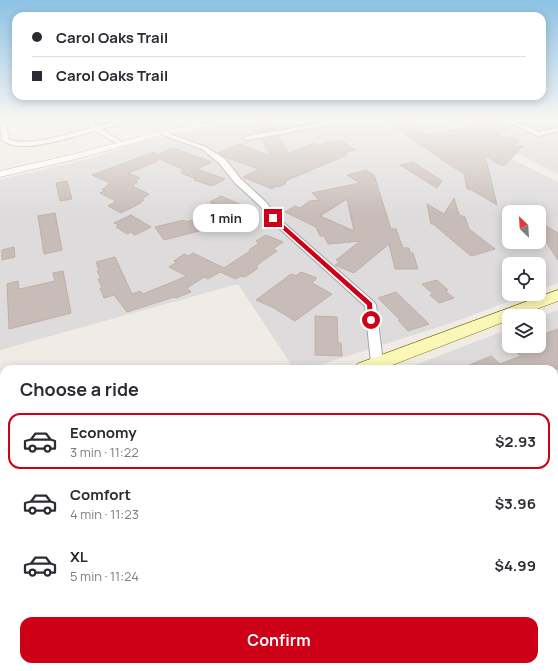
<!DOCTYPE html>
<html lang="en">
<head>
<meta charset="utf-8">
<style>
  :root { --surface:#fff; --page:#f2f2f3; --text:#2b2b33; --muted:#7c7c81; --line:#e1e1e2; --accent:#cd0017 }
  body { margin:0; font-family:Manrope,sans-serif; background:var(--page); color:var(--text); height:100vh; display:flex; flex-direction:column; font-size:15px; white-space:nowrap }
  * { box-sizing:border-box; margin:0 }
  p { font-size:13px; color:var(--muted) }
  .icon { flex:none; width:22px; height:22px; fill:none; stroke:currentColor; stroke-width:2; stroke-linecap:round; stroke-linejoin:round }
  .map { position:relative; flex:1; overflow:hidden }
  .panel { position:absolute; left:0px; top:365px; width:558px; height:306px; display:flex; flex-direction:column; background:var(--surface); border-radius:12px 12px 0 0; box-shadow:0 2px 10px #0003 }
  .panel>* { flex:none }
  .hud { position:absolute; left:12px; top:12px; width:534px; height:88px; border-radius:12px; box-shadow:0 2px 10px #0003; display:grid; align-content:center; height:88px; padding:0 20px; background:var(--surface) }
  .needle { width:26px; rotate:335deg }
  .fabs { position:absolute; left:502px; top:205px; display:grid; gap:8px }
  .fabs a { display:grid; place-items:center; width:44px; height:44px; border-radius:8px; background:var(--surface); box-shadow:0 2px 10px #0003; font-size:20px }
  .end { position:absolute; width:18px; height:18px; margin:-9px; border:5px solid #cd0017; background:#fff; box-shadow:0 0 0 2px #fff }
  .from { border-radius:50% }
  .bubble { position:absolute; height:28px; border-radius:12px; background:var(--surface); box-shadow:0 2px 10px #0003; font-size:13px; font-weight:700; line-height:28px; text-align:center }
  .hud b { display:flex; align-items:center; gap:14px; height:38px; font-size:15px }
  .hud b+b { border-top:1px solid var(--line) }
  .hud i { width:10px; height:10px; background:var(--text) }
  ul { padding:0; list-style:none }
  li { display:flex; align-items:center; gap:12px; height:56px; margin:0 8px 6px; padding:0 12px; border:2px solid transparent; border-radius:12px }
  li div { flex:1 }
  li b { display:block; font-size:15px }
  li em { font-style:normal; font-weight:700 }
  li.current { border-color:var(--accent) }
  li>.icon { width:36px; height:36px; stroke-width:1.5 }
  h2 { padding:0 20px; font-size:18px; line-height:48px }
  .cta { display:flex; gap:8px; margin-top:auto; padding:8px 20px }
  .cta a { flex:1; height:46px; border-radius:12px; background:var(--accent); color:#fff; font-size:16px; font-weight:700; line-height:46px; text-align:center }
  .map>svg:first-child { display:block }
</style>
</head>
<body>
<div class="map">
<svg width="558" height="671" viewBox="0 0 558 671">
  <rect width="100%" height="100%" fill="#f0ebe4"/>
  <g fill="#dddbdc" fill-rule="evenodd">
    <path d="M256,120H434L558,182V283L539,290V264H509V294H529L451,323L307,369H294L238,284L0,350V180L89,159L132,145L177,134ZM509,212H539V242H509Z"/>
    <polygon points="450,120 558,120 558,174"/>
    <polygon points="558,310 558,671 0,671 0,525 4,523 4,667 554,667 554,369 404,369 509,329 509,346 539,346 539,317"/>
  </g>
  <g fill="#c8bcb8" stroke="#c2afa6" fill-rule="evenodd">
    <polygon points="386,120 405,120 427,135 493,122 510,131 493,134 520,140 513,147 523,146 505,165 501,165 485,156 497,205 472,190 467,189 464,173 451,166"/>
    <polygon points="255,123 272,124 275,130 259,132"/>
    <polygon points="278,136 289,153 315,143 318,145 342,140 355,150 344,153 347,155 285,181 286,183 279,187 277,186 272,189 243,177 259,169 225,157 218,153 239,144 271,156 262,139"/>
    <polygon points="173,148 212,162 197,169 225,179 212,186 194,180 196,179 181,173 183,169 157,158 158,161 128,173 140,178 135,180 138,182 132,186 149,194 142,199 144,200 139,203 141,203 121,213 108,206 116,201 100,193 105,191 102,189 106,188 105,187 110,183 92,175 154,152 156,155"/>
    <polygon points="413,162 442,181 437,188 400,165"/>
    <path d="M366,170L374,175L391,229H396L403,248H409L410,253H413L418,269H395L389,244L354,273L349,271L335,265L340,262L336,260L360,241L328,244L324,236H320L316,227L285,212L295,206L300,208L310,201L319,200L312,193L360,183L347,175ZM347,199L354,231L320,216Z"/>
    <polygon points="67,181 72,199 60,201 56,183"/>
    <polygon points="221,196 251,209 237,217 211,204 213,203 210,202"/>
    <polygon points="454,198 459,215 465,217 469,229 495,249 471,256 433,224 431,224 427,204 444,214"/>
    <polygon points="55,213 62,250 44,254 38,216"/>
    <polygon points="131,215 151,227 135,235 131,232 127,234 116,227 119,225 114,223"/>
    <polygon points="213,215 222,225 164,240 155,227 184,220 186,222"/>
    <polygon points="539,222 558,233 558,260 539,231"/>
    <polygon points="266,235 283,242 273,249 277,251 261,262 256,267 258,268 245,277 241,276 236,279 220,272 208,279 204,277 187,288 191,292 176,298 174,297 127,312 114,295 104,298 100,288 102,288 98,279 101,279 97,271 99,270 96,262 115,257 132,294 140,291 143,294 187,276 169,267 177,262 174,261 184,254 188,256 193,253 224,268 250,251 249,250 259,243 256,241"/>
    <polygon points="14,247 15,257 2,260 2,250"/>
    <polygon points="63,271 71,313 9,329 7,284 18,281 19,289 29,287 55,281 53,273"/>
    <polygon points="301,272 317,278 312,283 332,294 295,321 274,308 256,300 291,274 296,276"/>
    <polygon points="437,280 448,290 445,291 454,298 439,303 430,295 433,294 422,284"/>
    <polygon points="396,292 429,324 408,331 398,320 400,320 378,298"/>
    <polygon points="315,316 337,317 338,343 341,343 342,356 315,355"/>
    <polygon points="558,329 558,369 460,369 491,356 500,364 521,356 509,346 539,346 539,336"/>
  </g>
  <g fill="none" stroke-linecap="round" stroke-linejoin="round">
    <g stroke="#a3a3a3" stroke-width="2">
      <g id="minor">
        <path d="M0,120H6L8,139C30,148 68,133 91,128L85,120H91L97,126L123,120H134L102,129L123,143V145L121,146L95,131C73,136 20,156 2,140Z"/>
        <polygon points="504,120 512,120 539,132 558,127 558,131 538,136"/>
        <polygon points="327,122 329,123 329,125 247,140 244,138 247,136"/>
        <polygon points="160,132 164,132 206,147 225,159 241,179 266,202 276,216 374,302 376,305 383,363 382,366 377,368 372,366 371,363 365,306 270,220 260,206 235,183 219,163 202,149 160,134"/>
        <polygon points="558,499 558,516 554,518 554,501"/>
        <polygon points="256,667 282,667 281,671 255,671"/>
      </g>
    </g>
    <g stroke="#a3a3a3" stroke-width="1">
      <polygon id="tertiary" points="219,120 236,120 232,122 163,135 76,159 0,177 0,171 71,155 162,131"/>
    </g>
    <g stroke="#797902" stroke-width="1">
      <g id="secondary">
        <polygon points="558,290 558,301 518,316 509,316 509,320 382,369 354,369 357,364"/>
        <polygon points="4,496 4,518 0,519 0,497"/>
      </g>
    </g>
    <use href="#minor" fill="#fff" fill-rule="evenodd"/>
    <use href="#tertiary" fill="#fff" fill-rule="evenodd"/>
    <use href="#secondary" fill="#fbf7b7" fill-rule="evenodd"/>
  </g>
  <linearGradient id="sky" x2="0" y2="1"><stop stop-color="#8dc2e4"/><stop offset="0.56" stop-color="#f8f6f3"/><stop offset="1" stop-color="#f8f6f3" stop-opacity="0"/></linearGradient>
  <rect width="558" height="214" fill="url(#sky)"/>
  <polygon fill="#cd0017" points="271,217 275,217 372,303 373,322 368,320 367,305 271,219"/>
</svg>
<div class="fabs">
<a><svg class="needle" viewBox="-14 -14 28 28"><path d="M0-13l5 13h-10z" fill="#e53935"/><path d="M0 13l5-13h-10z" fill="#7c7c81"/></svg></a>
<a><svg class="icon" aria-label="locate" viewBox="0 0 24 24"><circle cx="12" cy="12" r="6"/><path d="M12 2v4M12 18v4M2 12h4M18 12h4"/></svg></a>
<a><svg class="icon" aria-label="layers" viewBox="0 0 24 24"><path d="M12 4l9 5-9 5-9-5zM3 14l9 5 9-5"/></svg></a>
</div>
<i class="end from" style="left:371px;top:320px"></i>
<i class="end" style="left:273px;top:218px"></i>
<div class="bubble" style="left:193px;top:204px;width:66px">1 min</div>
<div class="hud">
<b><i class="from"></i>Carol Oaks Trail</b>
<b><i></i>Carol Oaks Trail</b>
</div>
<section class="panel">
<h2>Choose a ride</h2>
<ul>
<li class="current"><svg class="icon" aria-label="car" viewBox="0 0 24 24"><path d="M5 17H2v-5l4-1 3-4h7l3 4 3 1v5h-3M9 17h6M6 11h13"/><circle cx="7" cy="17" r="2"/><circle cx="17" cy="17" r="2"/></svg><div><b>Economy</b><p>3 min · 11:22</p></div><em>$2.93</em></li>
<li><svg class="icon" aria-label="car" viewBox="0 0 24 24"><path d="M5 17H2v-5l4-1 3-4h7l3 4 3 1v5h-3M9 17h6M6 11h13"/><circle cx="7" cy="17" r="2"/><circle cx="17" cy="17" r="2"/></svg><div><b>Comfort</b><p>4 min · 11:23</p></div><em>$3.96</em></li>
<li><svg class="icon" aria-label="car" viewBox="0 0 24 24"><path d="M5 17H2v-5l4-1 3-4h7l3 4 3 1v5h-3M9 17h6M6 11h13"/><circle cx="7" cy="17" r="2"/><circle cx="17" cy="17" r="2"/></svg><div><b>XL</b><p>5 min · 11:24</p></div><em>$4.99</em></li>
</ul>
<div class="cta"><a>Confirm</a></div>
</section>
</div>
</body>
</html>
